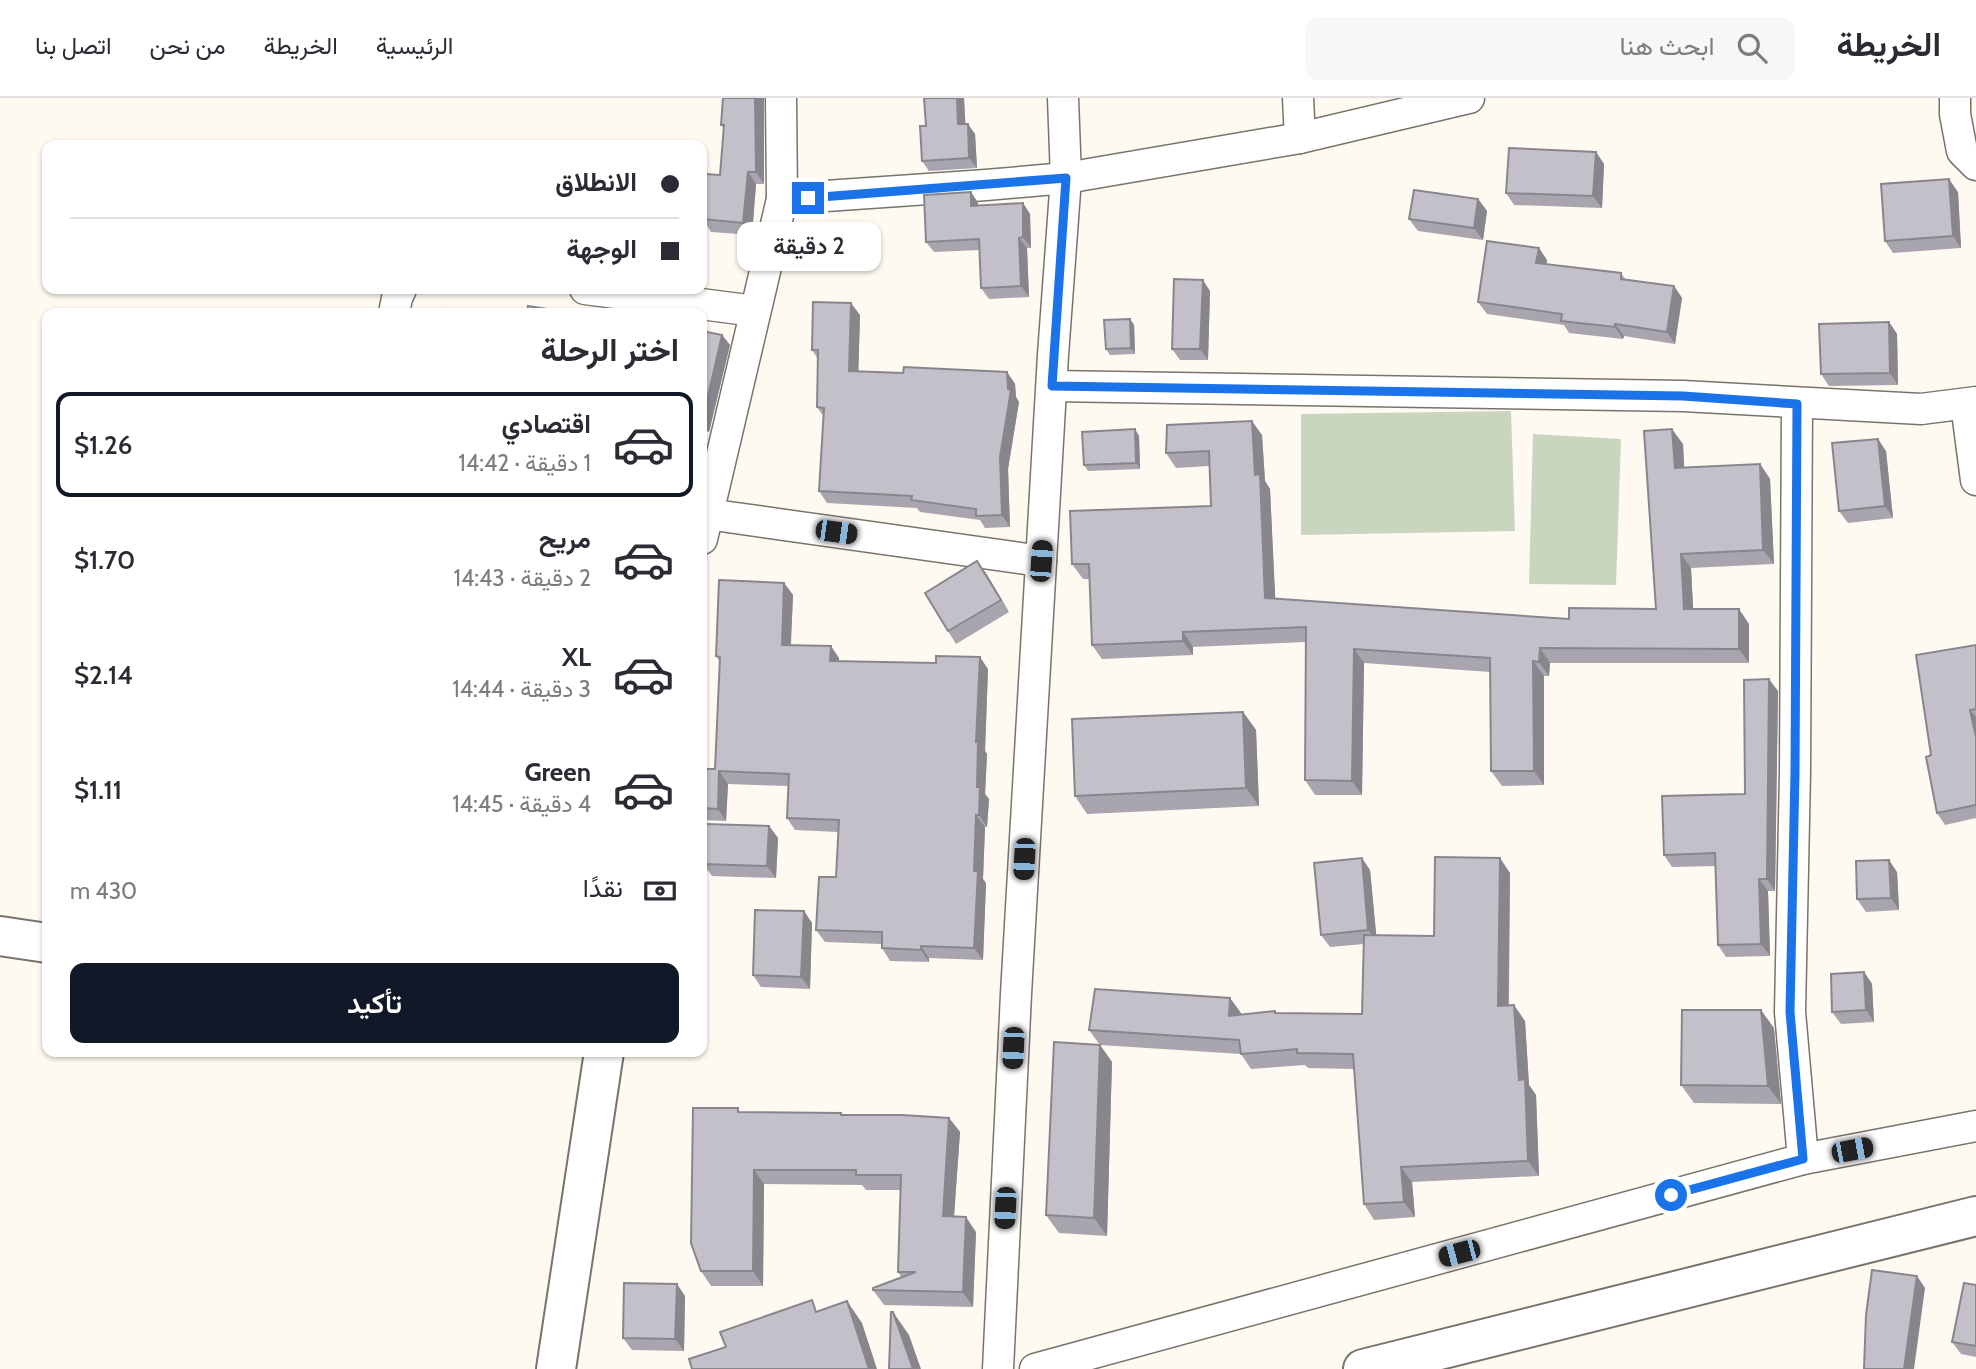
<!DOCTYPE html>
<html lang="ar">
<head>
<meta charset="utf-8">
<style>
  :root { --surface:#fff; --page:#f7f7f7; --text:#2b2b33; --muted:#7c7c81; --line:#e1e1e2; --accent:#111827 }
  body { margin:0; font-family:Cabin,Vazirmatn,sans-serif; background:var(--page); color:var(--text); direction:rtl; height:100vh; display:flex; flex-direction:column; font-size:26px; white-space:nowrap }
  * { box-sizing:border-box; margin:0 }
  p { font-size:23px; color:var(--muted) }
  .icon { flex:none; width:38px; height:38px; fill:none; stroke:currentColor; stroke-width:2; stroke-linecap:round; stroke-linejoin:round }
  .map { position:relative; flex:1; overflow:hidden; direction:ltr }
  .panel { position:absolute; left:42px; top:210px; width:665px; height:749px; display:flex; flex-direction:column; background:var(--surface); border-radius:14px; box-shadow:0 2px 5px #0004; direction:rtl }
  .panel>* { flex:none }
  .banner { position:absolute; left:42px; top:42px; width:665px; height:154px; border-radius:14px; box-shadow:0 2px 5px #0004; direction:rtl; display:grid; align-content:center; height:154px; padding:0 28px; background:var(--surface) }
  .end { position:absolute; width:32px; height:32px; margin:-16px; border:9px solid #1a73e8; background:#fff; box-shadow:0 0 0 4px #fff }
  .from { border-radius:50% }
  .bubble { position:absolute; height:49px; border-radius:14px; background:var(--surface); box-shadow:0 2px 5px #0004; font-size:23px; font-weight:600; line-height:49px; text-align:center; direction:rtl }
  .car { position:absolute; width:21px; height:42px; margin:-21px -10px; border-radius:9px; box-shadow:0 0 5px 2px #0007; background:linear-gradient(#222 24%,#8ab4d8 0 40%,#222 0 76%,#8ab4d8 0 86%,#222 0) }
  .banner b { display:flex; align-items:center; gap:24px; height:66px; font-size:26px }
  .banner b+b { border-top:2px solid var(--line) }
  .banner i { width:18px; height:18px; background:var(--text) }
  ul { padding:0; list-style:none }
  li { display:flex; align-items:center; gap:21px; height:105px; margin:0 14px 10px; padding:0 14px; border:4px solid transparent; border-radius:14px }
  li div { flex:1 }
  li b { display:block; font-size:26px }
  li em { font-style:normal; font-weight:600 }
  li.on { border-color:var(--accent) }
  li>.icon { width:63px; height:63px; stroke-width:1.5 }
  h2 { padding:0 28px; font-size:32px; line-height:84px }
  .pay { display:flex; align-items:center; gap:18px; height:77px; padding:0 28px; font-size:26px }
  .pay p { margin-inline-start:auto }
  .action { display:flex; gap:14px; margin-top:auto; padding:14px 28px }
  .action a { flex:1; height:80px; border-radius:14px; background:var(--accent); color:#fff; font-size:28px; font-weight:600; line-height:80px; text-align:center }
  header { display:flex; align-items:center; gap:42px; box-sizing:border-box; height:98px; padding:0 35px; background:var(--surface); border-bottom:2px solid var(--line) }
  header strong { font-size:33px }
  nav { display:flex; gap:38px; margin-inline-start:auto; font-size:24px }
  .search { width:490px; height:63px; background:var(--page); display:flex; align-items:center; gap:18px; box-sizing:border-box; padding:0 24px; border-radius:14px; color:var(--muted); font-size:26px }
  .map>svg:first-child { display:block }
</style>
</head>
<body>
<header>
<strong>الخريطة</strong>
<div class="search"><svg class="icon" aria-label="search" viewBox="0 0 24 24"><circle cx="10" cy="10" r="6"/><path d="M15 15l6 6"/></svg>ابحث هنا</div>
<nav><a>الرئيسية</a><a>الخريطة</a><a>من نحن</a><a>اتصل بنا</a></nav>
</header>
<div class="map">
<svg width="1976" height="1271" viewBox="0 0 1976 1271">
  <rect width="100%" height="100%" fill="#fefaf2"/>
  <g fill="#cad5bf">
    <polygon points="1511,313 1515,433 1301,437 1301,316"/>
    <polygon points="1533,336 1621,341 1616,487 1529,486"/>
  </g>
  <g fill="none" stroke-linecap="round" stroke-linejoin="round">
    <g stroke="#79746b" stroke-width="33">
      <g id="minor">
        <polyline points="781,0 782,101 986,87 1066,80 1300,40 1469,0"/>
        <polyline points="1298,0 1300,40"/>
        <polyline points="1955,0 1955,16 1962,53 1976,67"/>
        <polyline points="585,191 755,213"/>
        <polyline points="394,215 397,200 401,191"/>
        <polyline points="1052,288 1683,298 1921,311 1976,304"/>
        <polyline points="1966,306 1976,382"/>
        <polyline points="707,416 1041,463"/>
        <polyline points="702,441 782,101"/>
        <polyline points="1803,1061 1976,1028"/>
        <polyline points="998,1271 1016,896 1053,257 1066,80 1063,0"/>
        <polyline points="1035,1271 1803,1061 1790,914 1795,674 1797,306"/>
      </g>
    </g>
    <g stroke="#79746b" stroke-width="42">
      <g id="tertiary">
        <polyline points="0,838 47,845"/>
        <polyline points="556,1271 604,954"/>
        <polyline points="1363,1271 1976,1118"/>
      </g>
    </g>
    <use href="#minor" stroke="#fff" stroke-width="30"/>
    <use href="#tertiary" stroke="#fff" stroke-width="38"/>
  </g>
  <g fill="#a8a5ae">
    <polygon points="723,0 764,86 756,86 752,137 711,134 703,121 720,77 724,31 721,27"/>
    <polygon points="924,0 964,0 965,26 975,36 977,70 929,73 922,63 926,28"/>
    <polygon points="1596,54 1604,66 1602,110 1514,107 1506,95"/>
    <polygon points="971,94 978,105 978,107 1023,105 1030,116 1031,150 1027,150 1029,199 989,201 981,190 980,152 934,154 926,144"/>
    <polygon points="1958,94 1961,150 1893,155 1885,143"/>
    <polygon points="1478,101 1487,113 1483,142 1418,133 1409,121"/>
    <polygon points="1547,162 1546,166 1621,175 1626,182 1674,188 1682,200 1675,246 1624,238 1623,241 1569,235 1564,227 1487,216 1478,204"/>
    <polygon points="1210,193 1208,262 1180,262 1172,251"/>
    <polygon points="860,217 858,274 903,275 1007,274 1015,286 1016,299 1019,304 1008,371 1010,429 985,430 980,422 920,414 917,410 827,405 819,393 824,319 817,309 818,261 812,252"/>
    <polygon points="1130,221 1134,227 1135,256 1110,257 1106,251"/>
    <polygon points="1889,224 1897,236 1898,287 1829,288 1821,276"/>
    <polygon points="702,233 722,237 730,247 709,334 702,333"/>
    <polygon points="1262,337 1265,383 1270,391 1275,501 1569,521 1656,511 1683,346 1684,369 1760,366 1770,381 1774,466 1691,470 1693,511 1749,526 1749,565 1550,565 1549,578 1544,578 1544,687 1502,688 1491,673 1490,574 1364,565 1362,697 1315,697 1305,682 1306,544 1193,549 1193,557 1102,561 1092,547 1090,481 1083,481 1072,466 1211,408 1209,368 1176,370 1166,355"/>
    <polygon points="1139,338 1140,371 1088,373 1084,367"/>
    <polygon points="1886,353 1893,420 1848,425 1839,413"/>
    <polygon points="977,463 1009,514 956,546 948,533"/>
    <polygon points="784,485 793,497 791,547 839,560 839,564 988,571 985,653 987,656 985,696 989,701 987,729 985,729 983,781 986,785 983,862 929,860 929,864 890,863 882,850 882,846 825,844 816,832 836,779 838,734 795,732 787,720 788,688 728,686 726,723 702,722 702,671 715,671 720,564 716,558"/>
    <polygon points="1976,547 1976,720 1945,727 1937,715 1931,657"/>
    <polygon points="1778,593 1775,793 1768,793 1770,858 1726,859 1718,847 1716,768 1672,769 1664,757 1745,696"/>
    <polygon points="1243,614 1256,632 1259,708 1087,716 1075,698"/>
    <polygon points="769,728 778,740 776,780 712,778 703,766"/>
    <polygon points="1370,772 1376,837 1434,838 1510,775 1509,908 1525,923 1529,987 1536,997 1539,1078 1412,1084 1415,1119 1374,1122 1364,1106 1354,971 1308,970 1305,967 1251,971 1241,956 1100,947 1112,964 1107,1138 1059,1135 1046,1117 1100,947 1089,932 1230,900 1241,916 1275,913 1276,915 1362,916 1364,846 1330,849 1321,837"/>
    <polygon points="1897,774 1899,812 1866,814 1857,801"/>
    <polygon points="804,813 812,825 810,891 761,889 753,877"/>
    <polygon points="1864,874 1872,886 1874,924 1841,926 1832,914"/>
    <polygon points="1774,930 1781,1006 1694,1005 1681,987"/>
    <polygon points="741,1014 949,1020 960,1034 954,1118 976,1134 973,1209 884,1207 873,1192 902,1180 898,1174 901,1092 866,1092 862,1087 764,1086 763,1188 711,1188 701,1173"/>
    <polygon points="1976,1187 1976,1259 1961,1256 1952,1244"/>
    <polygon points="685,1198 684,1253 632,1252 623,1240"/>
  </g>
  <g fill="#88868d">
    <polygon points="755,0 764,0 764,86 756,74"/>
    <polygon points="957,0 964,0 966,36 958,26"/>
    <polygon points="968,26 975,36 977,70 969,60"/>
    <polygon points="1596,54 1604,66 1602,110 1593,98"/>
    <polygon points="748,74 756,86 752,137 743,125"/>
    <polygon points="1949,81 1958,94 1961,150 1953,138"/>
    <polygon points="971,94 978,105 979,119 971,108"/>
    <polygon points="1478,101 1487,113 1483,142 1474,130"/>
    <polygon points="1023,105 1030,116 1031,150 1023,139"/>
    <polygon points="1019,140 1027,150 1029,199 1021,188"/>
    <polygon points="1539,150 1547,162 1545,177 1536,165"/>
    <polygon points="1203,182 1210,193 1208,262 1200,251"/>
    <polygon points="1674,188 1682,200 1675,246 1667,234"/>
    <polygon points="851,205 860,217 858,285 849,273"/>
    <polygon points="1130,221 1134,227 1135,256 1131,250"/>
    <polygon points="1889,224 1897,236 1898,287 1890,275"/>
    <polygon points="1615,226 1624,238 1623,241 1615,229"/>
    <polygon points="722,237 730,247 709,334 702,324"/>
    <polygon points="1007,274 1015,286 1016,299 1019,304 1008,371 1010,429 1002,417 1000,359 1008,291"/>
    <polygon points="1252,323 1262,337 1265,383 1270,391 1276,515 1265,500 1255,377"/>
    <polygon points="1135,331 1139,338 1140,371 1136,365"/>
    <polygon points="1672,331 1683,346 1685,384 1675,370"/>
    <polygon points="1878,341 1886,353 1893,420 1885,408"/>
    <polygon points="1760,366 1770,381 1774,466 1763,452"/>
    <polygon points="1681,456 1691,470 1694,526 1684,511"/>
    <polygon points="977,463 986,475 1009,514 1001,502"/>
    <polygon points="784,485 793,497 790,559 782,547"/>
    <polygon points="1739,511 1749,526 1749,565 1739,551"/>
    <polygon points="1183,534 1193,549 1193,557 1183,543"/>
    <polygon points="831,548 839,560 839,576 830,563"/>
    <polygon points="1540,550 1550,565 1549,578 1539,564"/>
    <polygon points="1354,551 1364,565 1362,697 1352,683"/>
    <polygon points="980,559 988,571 985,653 987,656 985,696 989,701 987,729 979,717 977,689 976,644"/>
    <polygon points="1533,563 1544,578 1544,687 1534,673"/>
    <polygon points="1769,581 1778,593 1775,793 1767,781"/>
    <polygon points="1970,612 1976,619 1976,639"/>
    <polygon points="1243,614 1256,632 1259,708 1246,690"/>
    <polygon points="719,673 728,686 726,723 718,711"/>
    <polygon points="976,717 985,729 983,781 986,785 983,862 974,850 974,773"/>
    <polygon points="769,728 778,740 776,780 767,768"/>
    <polygon points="1362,760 1370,772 1377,844 1368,832"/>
    <polygon points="1500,760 1510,775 1508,924 1498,908"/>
    <polygon points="1889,762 1897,774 1899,812 1891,800"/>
    <polygon points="1759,781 1768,793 1770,858 1761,846"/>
    <polygon points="804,813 812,825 810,891 801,879"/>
    <polygon points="921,848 929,860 929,864 921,852"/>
    <polygon points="1864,874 1872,886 1874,924 1866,912"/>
    <polygon points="1230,900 1241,915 1240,933 1229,918"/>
    <polygon points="1514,907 1525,923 1529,987 1536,997 1539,1078 1528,1063 1519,982"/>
    <polygon points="1761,912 1774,930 1781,1006 1768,988"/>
    <polygon points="1100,947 1112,964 1107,1138 1094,1120"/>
    <polygon points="949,1020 960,1034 953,1133 943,1118"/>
    <polygon points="1401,1069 1412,1084 1415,1119 1404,1104"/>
    <polygon points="754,1072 764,1086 763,1188 753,1173"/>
    <polygon points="966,1119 976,1134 973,1209 963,1194"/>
    <polygon points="1917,1178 1925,1190 1914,1271 1904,1271"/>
    <polygon points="677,1186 685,1198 684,1253 675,1241"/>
    <polygon points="847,1203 862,1225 877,1271 869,1271"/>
    <polygon points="893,1214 909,1237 921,1271 913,1271"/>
  </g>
  <g fill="#c3c0ca" stroke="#88868d" stroke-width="2">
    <polygon points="723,0 755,0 756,74 748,74 743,125 703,121 706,76 720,77 724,27 721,27"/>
    <polygon points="924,0 957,0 958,26 968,26 969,60 922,63 920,28 926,28"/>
    <polygon points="271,45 295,47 271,47"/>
    <polygon points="1509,50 1596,54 1593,98 1506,95"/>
    <polygon points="1949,81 1953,138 1885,143 1881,86"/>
    <polygon points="1414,92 1478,101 1474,130 1409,121"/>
    <polygon points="971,94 971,108 1023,105 1023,139 1019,140 1021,188 981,190 979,141 926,144 924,97"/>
    <polygon points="1487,143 1539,150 1536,165 1621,175 1621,181 1674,188 1667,234 1615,226 1615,229 1561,223 1562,216 1478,204"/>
    <polygon points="1174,181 1203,182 1200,251 1172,251"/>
    <polygon points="813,204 851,205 849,273 903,275 904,269 1007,274 1008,291 1011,292 1000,359 1002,417 976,418 976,411 911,402 912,398 819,393 824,310 817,309 818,252 812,252"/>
    <polygon points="528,208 573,215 527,215"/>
    <polygon points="446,211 472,215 445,215"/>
    <polygon points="1130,221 1131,250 1106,251 1104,222"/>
    <polygon points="1889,224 1890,275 1821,276 1819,226"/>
    <polygon points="702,233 722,237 702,324"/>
    <polygon points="1252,323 1255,377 1260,376 1265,500 1569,521 1569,510 1656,511 1644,333 1672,331 1675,370 1760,366 1763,452 1681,456 1684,511 1739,511 1739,551 1540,550 1539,564 1533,563 1534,673 1491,673 1490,560 1354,551 1352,683 1305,682 1306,529 1183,534 1183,543 1092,547 1089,466 1072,466 1070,413 1211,408 1209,353 1166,355 1167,327"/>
    <polygon points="1135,331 1136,365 1084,367 1082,334"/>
    <polygon points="1878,341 1885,408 1839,413 1832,345"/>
    <polygon points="977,463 1001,502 948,533 925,495"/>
    <polygon points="719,482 784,485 782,547 831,548 830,563 936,565 936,558 980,559 976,644 978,644 977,689 980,689 979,717 976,717 974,773 978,773 974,850 921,848 921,852 882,850 882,834 816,832 819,779 836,779 839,722 787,720 789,676 719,673 718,711 702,710 702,671 715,671 720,559 716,558"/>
    <polygon points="1976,547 1976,611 1970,612 1976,639 1976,707 1937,715 1926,659 1931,657 1916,557"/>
    <polygon points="1769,581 1767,781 1759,781 1761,846 1718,847 1715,755 1664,757 1662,698 1745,696 1744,582"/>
    <polygon points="1243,614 1246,690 1075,698 1072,621"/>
    <polygon points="705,726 769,728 767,768 703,766"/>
    <polygon points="1435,759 1500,760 1498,908 1514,907 1519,982 1525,981 1528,1063 1401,1069 1404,1104 1364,1106 1353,956 1297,955 1297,951 1241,956 1239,942 1089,932 1095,891 1230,900 1229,918 1275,913 1275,915 1362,916 1364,837 1434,838"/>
    <polygon points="1362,760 1368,832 1321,837 1314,765"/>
    <polygon points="1889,762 1891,800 1857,801 1856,763"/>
    <polygon points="755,812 804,813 801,879 753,877"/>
    <polygon points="1864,874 1866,912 1832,914 1831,876"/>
    <polygon points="1682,912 1761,912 1768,988 1681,987"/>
    <polygon points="1054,944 1100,947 1094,1120 1046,1117"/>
    <polygon points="693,1010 738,1010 738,1014 841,1015 841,1017 902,1017 949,1020 943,1118 966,1119 963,1194 873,1192 873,1190 916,1174 898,1174 901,1077 856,1077 856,1072 754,1072 753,1173 701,1173 691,1145"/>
    <polygon points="1872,1172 1917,1178 1904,1271 1864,1271 1866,1217"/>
    <polygon points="624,1185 677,1186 675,1241 623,1240"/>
    <polygon points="1964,1185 1976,1187 1976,1248 1952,1244"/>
    <polygon points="812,1202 816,1214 847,1203 869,1271 692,1271 689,1261 726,1249 720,1234"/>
    <polygon points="891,1214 893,1214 913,1271 889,1271"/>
  </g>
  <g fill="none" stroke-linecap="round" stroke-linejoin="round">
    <polyline stroke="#1a73e8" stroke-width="9" points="808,100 1066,80 1052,288 1683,298 1797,306 1795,674 1790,914 1803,1061 1671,1097"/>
  </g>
</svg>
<i class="end from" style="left:1671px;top:1097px"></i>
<i class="end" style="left:808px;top:100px"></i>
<div class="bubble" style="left:737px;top:124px;width:144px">2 دقيقة</div>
<i class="car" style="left:836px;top:434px;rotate:98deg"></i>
<i class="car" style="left:1041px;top:463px;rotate:4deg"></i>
<i class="car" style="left:1024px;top:761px;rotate:183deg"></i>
<i class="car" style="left:1013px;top:950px;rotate:183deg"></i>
<i class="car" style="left:1852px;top:1052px;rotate:79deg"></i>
<i class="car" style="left:1005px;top:1110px;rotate:183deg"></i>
<i class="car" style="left:1459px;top:1155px;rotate:255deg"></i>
<div class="banner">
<b><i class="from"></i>الانطلاق</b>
<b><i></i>الوجهة</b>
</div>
<section class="panel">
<h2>اختر الرحلة</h2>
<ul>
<li class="on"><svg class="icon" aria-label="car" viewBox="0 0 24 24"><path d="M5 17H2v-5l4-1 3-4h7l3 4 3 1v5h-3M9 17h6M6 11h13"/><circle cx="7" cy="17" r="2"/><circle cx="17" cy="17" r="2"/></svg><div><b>اقتصادي</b><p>1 دقيقة · 14:42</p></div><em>$1.26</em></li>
<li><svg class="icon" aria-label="car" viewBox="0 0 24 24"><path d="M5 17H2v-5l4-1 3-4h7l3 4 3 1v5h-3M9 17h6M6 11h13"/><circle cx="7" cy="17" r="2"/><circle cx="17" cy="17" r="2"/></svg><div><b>مريح</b><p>2 دقيقة · 14:43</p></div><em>$1.70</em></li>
<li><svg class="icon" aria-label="car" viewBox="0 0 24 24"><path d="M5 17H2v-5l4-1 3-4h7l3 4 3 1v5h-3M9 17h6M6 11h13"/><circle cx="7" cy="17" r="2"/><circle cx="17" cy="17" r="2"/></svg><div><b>XL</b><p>3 دقيقة · 14:44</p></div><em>$2.14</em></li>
<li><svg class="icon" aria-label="car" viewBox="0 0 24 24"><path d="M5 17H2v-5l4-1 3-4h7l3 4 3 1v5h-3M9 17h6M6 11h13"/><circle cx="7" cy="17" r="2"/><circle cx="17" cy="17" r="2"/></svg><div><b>Green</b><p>4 دقيقة · 14:45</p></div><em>$1.11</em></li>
</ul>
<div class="pay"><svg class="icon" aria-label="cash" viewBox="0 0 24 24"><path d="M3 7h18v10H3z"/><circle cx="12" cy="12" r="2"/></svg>نقدًا<p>430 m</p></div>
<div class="action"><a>تأكيد</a></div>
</section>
</div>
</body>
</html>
